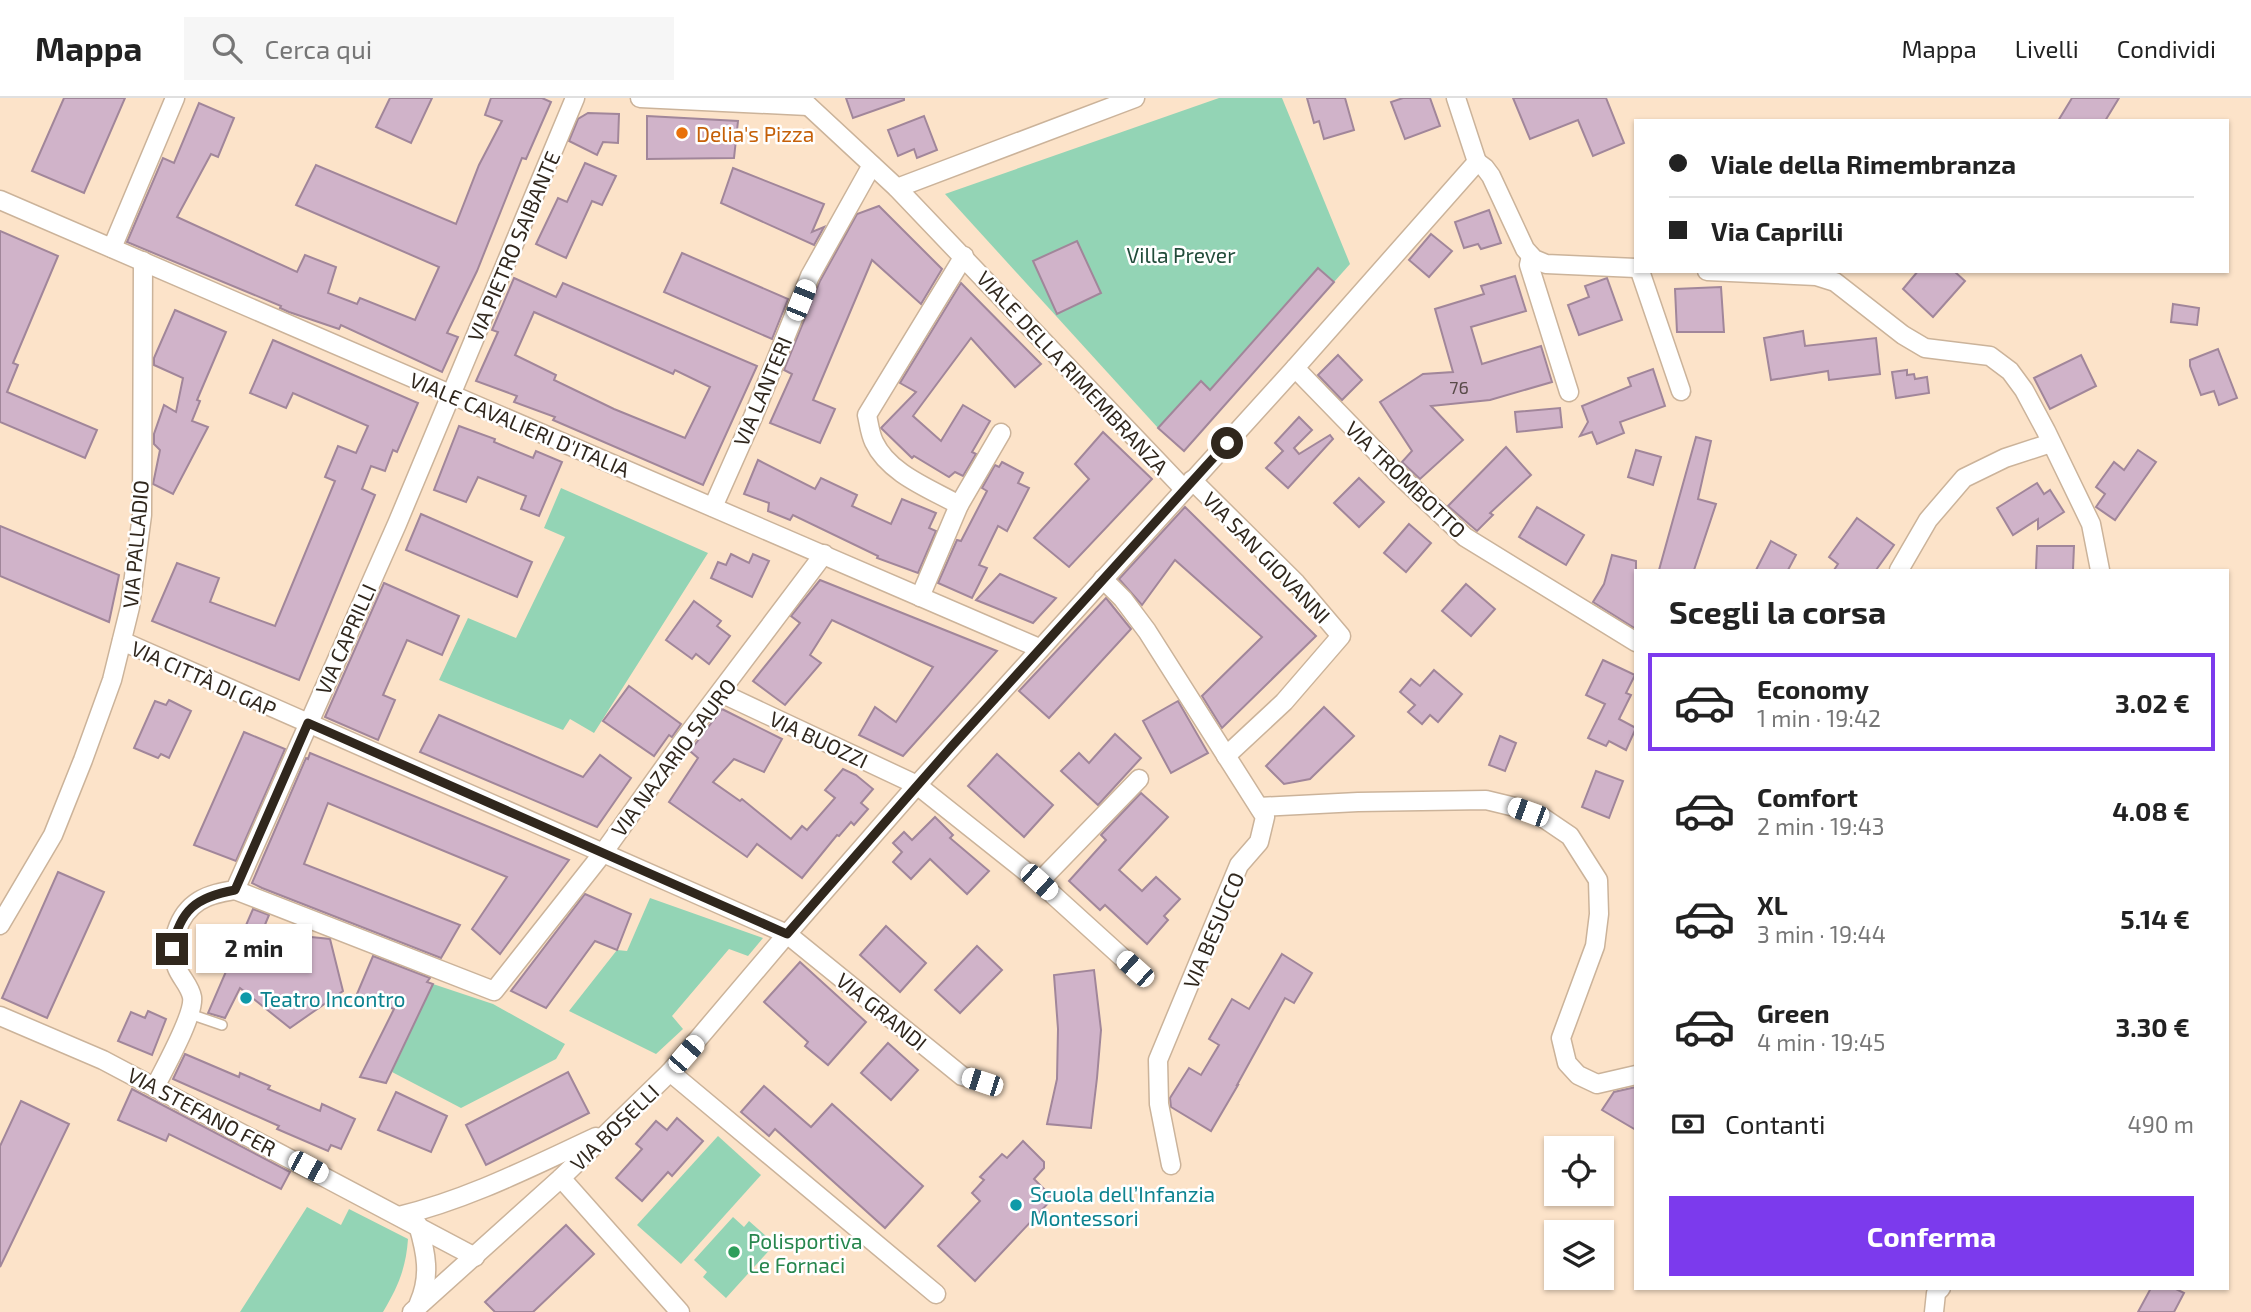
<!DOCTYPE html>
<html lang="it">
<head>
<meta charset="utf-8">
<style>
  :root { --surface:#fff; --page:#f6f6f6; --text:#222; --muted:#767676; --line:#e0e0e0; --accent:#7c3aed }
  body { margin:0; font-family:"Exo 2",sans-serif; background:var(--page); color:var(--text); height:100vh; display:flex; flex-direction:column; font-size:26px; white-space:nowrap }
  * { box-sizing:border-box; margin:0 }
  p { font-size:23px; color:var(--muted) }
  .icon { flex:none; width:38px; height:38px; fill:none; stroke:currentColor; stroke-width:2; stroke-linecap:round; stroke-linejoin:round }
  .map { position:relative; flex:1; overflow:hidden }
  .side { position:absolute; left:1634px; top:471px; width:595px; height:721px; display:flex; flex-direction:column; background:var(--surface); border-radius:0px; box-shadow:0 2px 5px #0004 }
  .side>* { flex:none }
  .top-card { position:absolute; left:1634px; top:21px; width:595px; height:154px; border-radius:0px; box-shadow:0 2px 5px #0004; display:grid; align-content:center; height:154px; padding:0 35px; background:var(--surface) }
  .tools { position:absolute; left:1544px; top:1038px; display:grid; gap:14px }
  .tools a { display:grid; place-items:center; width:70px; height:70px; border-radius:0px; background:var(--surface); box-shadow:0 2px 5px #0004; font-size:35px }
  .end { position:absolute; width:32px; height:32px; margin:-16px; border:9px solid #30271d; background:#fff; box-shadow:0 0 0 4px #fff }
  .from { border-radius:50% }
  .bubble { position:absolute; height:49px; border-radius:0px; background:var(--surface); box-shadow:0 2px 5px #0004; font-size:23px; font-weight:700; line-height:49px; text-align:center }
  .car { position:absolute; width:21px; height:42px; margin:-21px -10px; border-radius:9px; box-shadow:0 0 5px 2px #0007; background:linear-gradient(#fff 24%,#345 0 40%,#fff 0 76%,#345 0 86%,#fff 0) }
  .top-card b { display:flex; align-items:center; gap:24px; height:66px; font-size:26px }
  .top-card b+b { border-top:2px solid var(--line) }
  .top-card i { width:18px; height:18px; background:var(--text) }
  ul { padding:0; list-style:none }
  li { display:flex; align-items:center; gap:21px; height:98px; margin:0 14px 10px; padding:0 21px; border:4px solid transparent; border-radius:0px }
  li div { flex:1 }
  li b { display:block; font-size:26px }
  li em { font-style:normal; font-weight:700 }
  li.on { border-color:var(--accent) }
  li>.icon { width:63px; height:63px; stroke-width:1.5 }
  h2 { padding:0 35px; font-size:32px; line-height:84px }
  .pay { display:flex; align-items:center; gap:18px; height:77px; padding:0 35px; font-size:26px }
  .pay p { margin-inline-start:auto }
  .primary-button { display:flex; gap:14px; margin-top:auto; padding:14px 35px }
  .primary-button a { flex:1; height:80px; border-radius:0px; background:var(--accent); color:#fff; font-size:28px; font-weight:700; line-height:80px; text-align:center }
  header { display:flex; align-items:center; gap:42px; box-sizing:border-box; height:98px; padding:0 35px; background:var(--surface); border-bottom:2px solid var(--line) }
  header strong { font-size:33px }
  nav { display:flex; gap:38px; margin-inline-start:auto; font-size:24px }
  .search { width:490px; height:63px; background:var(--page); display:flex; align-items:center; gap:18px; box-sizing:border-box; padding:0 24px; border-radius:0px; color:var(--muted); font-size:26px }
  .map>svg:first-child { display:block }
</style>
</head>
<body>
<header>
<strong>Mappa</strong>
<div class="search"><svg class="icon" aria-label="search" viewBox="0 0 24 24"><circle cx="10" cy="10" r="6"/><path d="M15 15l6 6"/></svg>Cerca qui</div>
<nav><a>Mappa</a><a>Livelli</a><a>Condividi</a></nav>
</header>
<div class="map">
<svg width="2251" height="1214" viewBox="0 0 2251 1214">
  <rect width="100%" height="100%" fill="#fce3c9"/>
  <g fill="#93d4b5">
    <polygon points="1219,0 1282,0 1350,166 1184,353 1158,330 945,96"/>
    <polygon points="561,390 708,455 594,635 570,621 563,632 439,582 468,520 516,540 565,439 544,430"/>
    <polygon points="650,800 763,840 748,858 729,851 672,918 683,931 656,956 569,913 617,852 627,853"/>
    <polygon points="433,886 493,906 565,946 556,961 461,1010 392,974"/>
    <polygon points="718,1038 761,1077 681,1166 637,1127"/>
    <path d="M307,1109L341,1127L349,1111L408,1141C406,1170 398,1189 383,1214H240Z"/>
    <polygon points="733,1119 744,1129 749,1123 775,1146 726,1200 703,1179 707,1174 694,1162"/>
  </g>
  <g fill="#d0b3c9" stroke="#a1869a" stroke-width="2" fill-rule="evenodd">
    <polygon points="64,0 125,0 84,95 32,73"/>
    <polygon points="390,0 432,0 411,45 376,29"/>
    <polygon points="491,0 542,0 551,4 526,61 522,60 477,173 447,235 458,239 442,274 341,227 339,231 289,214 280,210 281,208 127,144 163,60 174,65 199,5 234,20 218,59 211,56 177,119 297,174 305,157 336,169 328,195 357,206 360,200 415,222 439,169 296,107 316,67 456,126 479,67 502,23 485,17"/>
    <polygon points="846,0 904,0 904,2 853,20"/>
    <polygon points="1307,0 1345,0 1354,32 1324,41 1319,23 1314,25"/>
    <polygon points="1403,0 1430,0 1440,28 1405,41 1391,4"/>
    <polygon points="1513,0 1606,0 1624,45 1593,58 1578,22 1530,41"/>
    <polygon points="2072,0 2119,0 2105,23 2058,23"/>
    <polygon points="588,15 619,16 618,45 603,44 597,57 569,43 578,21"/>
    <polygon points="647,18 738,23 734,60 647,61"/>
    <polygon points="924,18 937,52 917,60 914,51 898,58 888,32"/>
    <polygon points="585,65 616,78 602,107 592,103 566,160 536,146 558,100 567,104"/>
    <polygon points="733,70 824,106 812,134 824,129 814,147 721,105"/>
    <polygon points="879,108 942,171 921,206 872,162 813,302 835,311 820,345 770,325 792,276 784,272 820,183 857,116"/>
    <polygon points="1489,112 1501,145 1481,151 1478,146 1464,150 1455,124"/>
    <polygon points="0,133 58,158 13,265 18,267 7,294 97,332 85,360 0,324"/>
    <polygon points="1431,136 1452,153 1429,179 1409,162"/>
    <polygon points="1077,143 1101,195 1057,216 1033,163"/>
    <polygon points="682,155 788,201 772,241 664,194"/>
    <polygon points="1318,170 1334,184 1184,353 1158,330 1201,283 1210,292"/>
    <polygon points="1918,173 1954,173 1965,183 1933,219 1903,191"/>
    <polygon points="1515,178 1526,213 1471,229 1482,266 1541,248 1552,284 1490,302 1431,308 1463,342 1420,381 1402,364 1412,353 1380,304 1423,276 1453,274 1435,211 1484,196 1481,188"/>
    <path d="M514,180L556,199L563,185L757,268L703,387L553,322L555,319L514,304L517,298L476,283L498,234L492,232ZM534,214L673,276L675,272L710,289L685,340L614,311L554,282L556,277L515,257Z"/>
    <polygon points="1607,180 1622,222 1579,237 1568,207 1589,199 1585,188"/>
    <polygon points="961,185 1041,266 1015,289 971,240 913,318 941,343 963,307 990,323 972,354 976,356 963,378 955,374 949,379 914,358 912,360 881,330 916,294 900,285"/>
    <polygon points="1721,189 1724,234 1677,234 1675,191"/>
    <polygon points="2173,206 2199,210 2197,227 2171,224"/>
    <polygon points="175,212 226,234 197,302 200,303 192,323 208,329 173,396 153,386 160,352 154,346 154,336 164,307 176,314 183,280 154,267 154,260"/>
    <polygon points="1803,233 1805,248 1876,240 1880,276 1829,282 1828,273 1771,282 1764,240"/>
    <polygon points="273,242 418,305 397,354 393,352 385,373 371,368 362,391 375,397 299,582 152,523 177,465 219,480 210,504 275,528 335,383 325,379 338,348 356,355 368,328 293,295 286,310 250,295"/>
    <polygon points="2218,251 2237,300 2219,307 2214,293 2201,297 2190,268 2190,262"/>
    <polygon points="1338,257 1362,282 1342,302 1318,277"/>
    <polygon points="2081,257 2096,288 2050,311 2034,280"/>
    <polygon points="1653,271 1665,308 1620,324 1624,335 1597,346 1592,334 1580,338 1588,324 1582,308 1631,288 1628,280"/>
    <polygon points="1907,272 1907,277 1914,276 1915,281 1927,279 1929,295 1896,300 1892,274"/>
    <polygon points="1560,310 1562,329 1517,334 1515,314"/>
    <polygon points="1299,319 1312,332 1294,350 1299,356 1330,337 1333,341 1288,390 1266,370 1283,353 1275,345"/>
    <polygon points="459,328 495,341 494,344 533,360 536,353 562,364 539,418 521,411 526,398 478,379 466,404 434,392"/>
    <polygon points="1103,334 1152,381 1069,469 1034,440 1089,381 1075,366"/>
    <polygon points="1696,339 1711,343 1698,401 1716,406 1694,472 1659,472"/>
    <polygon points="1506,349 1531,377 1490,415 1493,417 1477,433 1448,408"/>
    <polygon points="1636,352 1661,359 1653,387 1628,379"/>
    <polygon points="2138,352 2156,364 2115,422 2096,409 2105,396 2096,389 2114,364 2124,372"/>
    <polygon points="758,362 815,391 821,380 857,397 852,408 891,426 902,401 936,415 929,430 936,433 918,475 877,460 878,458 793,417 790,422 768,413 769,405 744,396"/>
    <polygon points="1002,364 1023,375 1018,385 1029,390 1007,433 998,428 979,467 987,470 972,500 938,485 957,442 961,443 987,393 982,390 995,367 999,369"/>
    <polygon points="1359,380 1384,404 1359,429 1334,405"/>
    <polygon points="2037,385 2044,396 2050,392 2064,414 2038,431 2038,421 2013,437 1997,410"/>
    <polygon points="1185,409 1316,538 1222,630 1202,598 1262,539 1175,462 1142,507 1119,481"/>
    <polygon points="1537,409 1584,437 1566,467 1519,439"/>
    <polygon points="421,416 532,464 517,499 406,452"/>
    <polygon points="1857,420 1894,447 1876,472 1834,472 1838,466 1829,459"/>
    <polygon points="1409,426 1431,445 1406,474 1384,455"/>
    <polygon points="0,428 119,477 109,524 0,478"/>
    <polygon points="1771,443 1796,457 1788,472 1756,472"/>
    <polygon points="2037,448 2074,448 2073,472 2036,472"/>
    <polygon points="731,456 749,465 753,456 769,463 752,499 711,480 718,464 726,467"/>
    <polygon points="1612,457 1636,463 1636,531 1593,504 1604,486"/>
    <polygon points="1000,476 1056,500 1033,525 976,502"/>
    <polygon points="820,482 997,553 903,658 859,637 875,609 896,624 933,569 832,522 810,557 821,565 785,607 753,583 800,525 791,518"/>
    <polygon points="384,485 459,518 442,557 407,542 383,597 395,602 378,642 325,619"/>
    <polygon points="1466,486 1495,511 1471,538 1442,513"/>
    <polygon points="1106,500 1131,531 1049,620 1019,593"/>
    <polygon points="694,503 721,523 717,528 730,538 709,566 696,556 692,561 666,542"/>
    <polygon points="1603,562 1635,577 1626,595 1631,597 1619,621 1636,630 1626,652 1609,643 1606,648 1588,640 1605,606 1586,597"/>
    <polygon points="1434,572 1462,596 1438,624 1430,617 1422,626 1408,614 1415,607 1400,594 1411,581 1420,588"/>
    <polygon points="629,588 681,626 672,639 669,637 654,658 603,623"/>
    <polygon points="169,602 191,613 169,660 161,656 158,660 134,650 155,603 166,607"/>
    <polygon points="1178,603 1208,655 1171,675 1143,623"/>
    <polygon points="1324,609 1354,638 1310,681 1284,686 1266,668"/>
    <polygon points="722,611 782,641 764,674 734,661 713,684 740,703 742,701 791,741 802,728 807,732 835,700 825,692 843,671 856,677 873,691 861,705 868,711 854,727 851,724 839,738 837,737 802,780 757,746 747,759 669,704 698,660 690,653"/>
    <polygon points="439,617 583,679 600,657 631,680 597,729 420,654"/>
    <polygon points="244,634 285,651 236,763 194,747"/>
    <polygon points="1115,636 1141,660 1098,707 1061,673 1079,655 1089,665"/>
    <polygon points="1500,638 1516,645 1505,673 1489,667"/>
    <polygon points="310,655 569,762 500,856 472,831 507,779 328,705 304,766 460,827 441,860 262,790 252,785 306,660 308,661"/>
    <polygon points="997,656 1053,707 1024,739 968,688"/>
    <polygon points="1596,673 1623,683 1609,720 1582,709"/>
    <polygon points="1141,695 1168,719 1119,772 1142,793 1156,779 1180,801 1164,818 1168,822 1147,846 1105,807 1100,812 1069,783 1106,742 1101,737"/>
    <polygon points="935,719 953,737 950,740 989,773 967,796 930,761 911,781 893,764 902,754 893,745 904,734 912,742"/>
    <polygon points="58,774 104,794 47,920 2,900"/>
    <polygon points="585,796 631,816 617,852 595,843 546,910 511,893"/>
    <polygon points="253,811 269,817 262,834 330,841 343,893 290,930 240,890 225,920 208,915"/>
    <polygon points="886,828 926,865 900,894 860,857"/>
    <polygon points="977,848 1002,872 960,915 935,892"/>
    <polygon points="1282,856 1312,875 1294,905 1285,900 1237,987 1238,987 1211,1033 1171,1009 1170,1000 1189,970 1201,977 1219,947 1209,941 1232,901 1249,911"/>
    <polygon points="373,858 430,880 427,884 433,886 386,985 360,979 394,911 357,896"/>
    <polygon points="800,864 866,924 828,967 805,948 808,944 764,904"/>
    <polygon points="1094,872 1101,932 1097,980 1091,1030 1047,1026 1057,981 1058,931 1054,877"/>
    <polygon points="148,913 166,921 152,957 118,943 131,914 145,920"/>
    <polygon points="888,945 918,972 891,1002 861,975"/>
    <polygon points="185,956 239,979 240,975 270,988 268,991 320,1013 322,1006 355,1021 341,1051 331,1047 328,1053 277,1031 279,1028 173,981"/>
    <polygon points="568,974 589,1015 486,1067 466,1027"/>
    <polygon points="764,988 811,1029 832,1006 923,1088 885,1130 775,1031 769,1038 741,1014"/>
    <polygon points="1636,989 1636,1032 1602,1012 1614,994"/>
    <polygon points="132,991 290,1074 281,1091 169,1036 166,1043 118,1022"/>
    <polygon points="396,994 447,1018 431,1054 378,1032"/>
    <polygon points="21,1003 69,1026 0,1169 0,1048"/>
    <polygon points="677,1020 703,1043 672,1078 668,1074 642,1103 616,1080 642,1051 636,1046 656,1023 667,1032"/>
    <polygon points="1023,1043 1044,1064 1044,1070 1034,1081 1053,1100 975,1183 938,1148 980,1103 972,1095 984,1082 980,1079 1002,1056 1007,1060"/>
    <polygon points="566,1127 594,1156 533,1214 495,1214 485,1204"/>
    <polygon points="2151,1190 2174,1190 2184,1195 2174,1214 2138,1214"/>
  </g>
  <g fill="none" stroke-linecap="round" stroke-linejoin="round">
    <g stroke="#cbb39a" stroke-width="12">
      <polyline id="lane" points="190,916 222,927"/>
    </g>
    <g stroke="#cbb39a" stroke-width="21">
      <g id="street">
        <polyline points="640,0 808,8"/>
        <polyline points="800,0 897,90 1184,391"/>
        <polyline points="1456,0 1477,64"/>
        <polyline points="1477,64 1485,70 1491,78 1525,151 1534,161 1546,166 1636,170"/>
        <polyline points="897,90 1135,0"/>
        <polyline points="0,102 1039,550"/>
        <polyline points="112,150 175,0"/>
        <polyline points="1531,158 1529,167 1569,294"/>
        <polyline points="1640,173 1681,293"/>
        <polyline points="1707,173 1816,178 1835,184 1903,237 1925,250 1990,258 2010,273 2024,292 2046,333 2091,426 2100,472"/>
        <polyline points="1295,270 1397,375 1465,439 1636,544"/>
        <polyline points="1192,382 1296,485 1341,538 1284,604 1226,658"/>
        <polyline points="959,407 1001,335"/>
        <polyline points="713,409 753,319 810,178 872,67"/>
        <polyline points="1899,472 1928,422 1964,380 2005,360 2051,345"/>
        <polyline points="1103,481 1123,501 1147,533 1265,719 1259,744 1239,767 1158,962 1159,1006 1171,1067"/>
        <path d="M920,499L959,407C931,391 889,376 874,344C870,336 869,326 867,317L964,158"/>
        <polyline points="122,543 787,836 962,978 982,984"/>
        <polyline points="721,595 917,687 1039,784 1135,871"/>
        <polyline points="1259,709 1358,704 1486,702 1515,709 1542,719 1570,738 1598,782 1599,816 1595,848 1561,940 1567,965 1578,977 1597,986 1636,977"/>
        <polyline points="1039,784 1139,681"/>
        <polyline points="235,792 494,893 603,755 683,643 824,456"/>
        <polyline points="0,827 53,737 83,662 112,582 130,509 142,417 143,163"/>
        <polyline points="0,918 103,962 475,1159"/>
        <polyline points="670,974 936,1196"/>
        <path d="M155,989C164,971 195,916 192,899C190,888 181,880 177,870C168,847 178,816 199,803C210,796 223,794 235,792L397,426L575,0"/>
        <polyline points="561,1080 680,1214"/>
        <path d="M399,1118C469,1101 531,1069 596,1039"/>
        <path d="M418,1127C426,1154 431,1178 419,1205"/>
        <polyline points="412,1214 561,1080 670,974 787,836 917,687 1295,270 1477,64"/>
        <polyline points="1934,1214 1936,1195 1941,1190"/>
      </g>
    </g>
    <use href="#lane" stroke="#fff" stroke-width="9"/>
    <use href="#street" stroke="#fff" stroke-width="18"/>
  </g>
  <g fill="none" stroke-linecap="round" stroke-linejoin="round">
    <path stroke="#30271d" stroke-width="9" d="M172,851C180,812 196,799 235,792L308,625L787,836L952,648L1227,345"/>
  </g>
  <circle fill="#e8710a" stroke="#fff" stroke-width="2.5" cx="682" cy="35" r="7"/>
  <g fill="#0f9aa8" stroke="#fff" stroke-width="2.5">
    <circle cx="246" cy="900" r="7"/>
    <circle cx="1016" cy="1107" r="7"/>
  </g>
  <circle fill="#2e9e5b" stroke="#fff" stroke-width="2.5" cx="734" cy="1154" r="7"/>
  <g text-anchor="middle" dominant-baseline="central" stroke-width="5" stroke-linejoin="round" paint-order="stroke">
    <g font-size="18" fill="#584a48">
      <text x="1459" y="289">76</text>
    </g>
    <g font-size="21" fill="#c56008" stroke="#fff" text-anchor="start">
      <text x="696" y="35">Delia's Pizza</text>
    </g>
    <g font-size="21" fill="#30271d" stroke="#fff">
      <text transform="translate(513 148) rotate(-67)">VIA PIETRO SAIBANTE</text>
      <text transform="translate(1073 274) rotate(47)">VIALE DELLA RIMEMBRANZA</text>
      <text transform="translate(762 293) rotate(-67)">VIA LANTERI</text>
      <text transform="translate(520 326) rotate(23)">VIALE CAVALIERI D'ITALIA</text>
      <text transform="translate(1406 381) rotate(44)">VIA TROMBOTTO</text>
      <text transform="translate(135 446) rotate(-85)">VIA PALLADIO</text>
      <text transform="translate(1267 459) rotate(46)">VIA SAN GIOVANNI</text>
      <text transform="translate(345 541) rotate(-66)">VIA CAPRILLI</text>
      <text transform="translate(204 580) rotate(24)">VIA CITTÀ DI GAP</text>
      <text transform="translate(819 641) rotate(25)">VIA BUOZZI</text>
      <text transform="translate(673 659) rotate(-53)">VIA NAZARIO SAURO</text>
      <text transform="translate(1213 832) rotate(-67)">VIA BESUCCO</text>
      <text transform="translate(882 913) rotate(39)">VIA GRANDI</text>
      <text transform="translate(202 1013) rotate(28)">VIA STEFANO FER</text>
      <text transform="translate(614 1029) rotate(-44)">VIA BOSELLI</text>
    </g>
    <g font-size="21" fill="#214c3a" stroke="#fff">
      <text x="1181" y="156">Villa Prever</text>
    </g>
    <g font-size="21" fill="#0d838f" stroke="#fff" text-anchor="start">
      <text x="260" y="900">Teatro Incontro</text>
      <text x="1030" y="1095">Scuola dell’Infanzia<tspan x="1030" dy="24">Montessori</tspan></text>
    </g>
    <g font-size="21" fill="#27864d" stroke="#fff" text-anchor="start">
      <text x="748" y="1142">Polisportiva<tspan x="748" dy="24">Le Fornaci</tspan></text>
    </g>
  </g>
</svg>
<div class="tools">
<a><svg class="icon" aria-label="locate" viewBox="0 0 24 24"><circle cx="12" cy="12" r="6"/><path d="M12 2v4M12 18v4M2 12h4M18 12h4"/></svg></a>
<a><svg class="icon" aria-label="layers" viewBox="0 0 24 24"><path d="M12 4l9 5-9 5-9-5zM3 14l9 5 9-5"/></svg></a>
</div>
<i class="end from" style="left:1227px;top:345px"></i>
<i class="end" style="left:172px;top:851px"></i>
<div class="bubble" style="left:196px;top:826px;width:116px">2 min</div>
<i class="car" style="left:801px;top:202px;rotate:22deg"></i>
<i class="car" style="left:1528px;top:714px;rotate:290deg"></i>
<i class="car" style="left:1039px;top:784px;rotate:132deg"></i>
<i class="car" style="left:1135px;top:871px;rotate:312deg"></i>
<i class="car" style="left:686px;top:956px;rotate:41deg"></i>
<i class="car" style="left:982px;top:984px;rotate:288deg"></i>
<i class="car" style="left:308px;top:1069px;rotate:118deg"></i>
<div class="top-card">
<b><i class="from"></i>Viale della Rimembranza</b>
<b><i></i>Via Caprilli</b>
</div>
<section class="side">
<h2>Scegli la corsa</h2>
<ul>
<li class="on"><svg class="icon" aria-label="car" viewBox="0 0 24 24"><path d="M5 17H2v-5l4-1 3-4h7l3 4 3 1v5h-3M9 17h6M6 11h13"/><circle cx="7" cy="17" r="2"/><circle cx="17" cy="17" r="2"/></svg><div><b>Economy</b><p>1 min · 19:42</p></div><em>3.02 €</em></li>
<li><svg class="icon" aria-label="car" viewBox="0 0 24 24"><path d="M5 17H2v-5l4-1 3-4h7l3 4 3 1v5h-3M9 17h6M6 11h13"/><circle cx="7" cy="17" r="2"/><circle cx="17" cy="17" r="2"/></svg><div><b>Comfort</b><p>2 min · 19:43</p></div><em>4.08 €</em></li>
<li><svg class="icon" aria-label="car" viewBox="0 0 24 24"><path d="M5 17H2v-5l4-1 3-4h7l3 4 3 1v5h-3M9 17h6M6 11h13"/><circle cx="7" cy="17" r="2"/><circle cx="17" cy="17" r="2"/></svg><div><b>XL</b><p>3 min · 19:44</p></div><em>5.14 €</em></li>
<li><svg class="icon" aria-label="car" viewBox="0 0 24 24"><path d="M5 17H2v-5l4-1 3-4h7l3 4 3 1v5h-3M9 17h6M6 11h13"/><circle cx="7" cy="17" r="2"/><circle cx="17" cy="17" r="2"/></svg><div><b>Green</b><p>4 min · 19:45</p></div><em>3.30 €</em></li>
</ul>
<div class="pay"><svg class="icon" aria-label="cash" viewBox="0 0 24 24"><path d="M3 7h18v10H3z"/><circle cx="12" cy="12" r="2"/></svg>Contanti<p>490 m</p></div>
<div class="primary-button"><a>Conferma</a></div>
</section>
</div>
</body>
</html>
